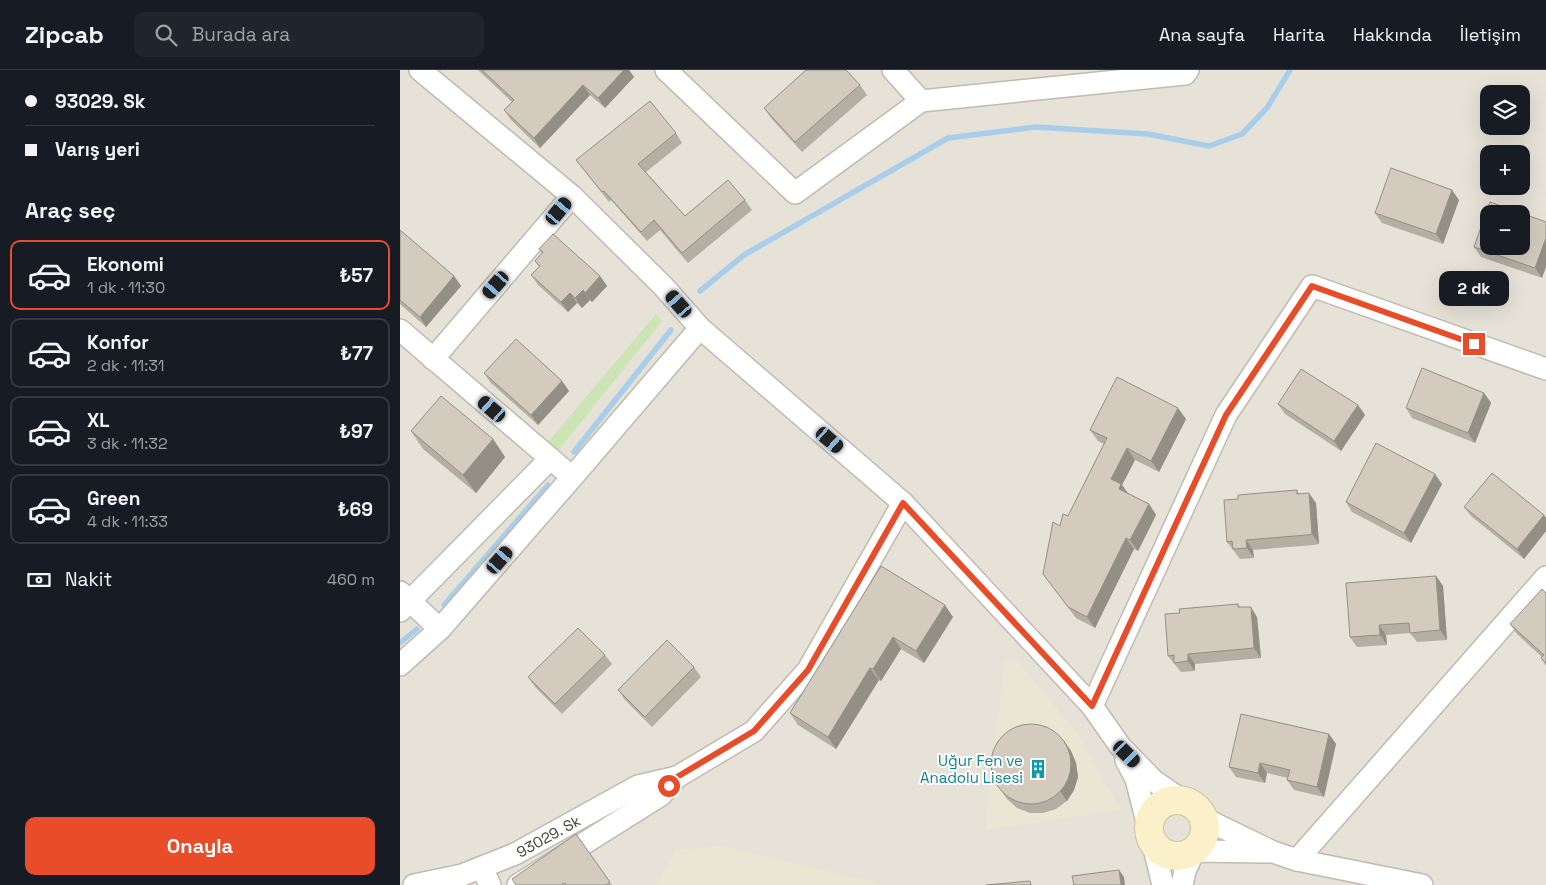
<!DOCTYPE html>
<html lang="tr">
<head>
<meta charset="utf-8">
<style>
  :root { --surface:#171b24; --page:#20242c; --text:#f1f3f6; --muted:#9ea1a6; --line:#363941; --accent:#e94c29 }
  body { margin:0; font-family:"Space Grotesk",sans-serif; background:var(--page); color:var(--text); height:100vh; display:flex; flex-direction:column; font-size:19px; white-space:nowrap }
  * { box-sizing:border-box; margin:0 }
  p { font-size:16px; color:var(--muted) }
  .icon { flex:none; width:28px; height:28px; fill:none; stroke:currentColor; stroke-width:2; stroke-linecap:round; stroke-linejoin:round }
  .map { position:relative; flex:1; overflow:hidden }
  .sheet { display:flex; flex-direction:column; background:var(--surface); width:400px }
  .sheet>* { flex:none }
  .banner { display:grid; align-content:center; height:110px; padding:0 25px; background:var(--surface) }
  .fabs { position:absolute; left:1080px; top:15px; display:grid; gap:10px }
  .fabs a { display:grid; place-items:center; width:50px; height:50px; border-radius:10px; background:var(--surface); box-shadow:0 5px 20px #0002; font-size:25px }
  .end { position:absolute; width:22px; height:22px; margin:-11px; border:6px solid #e94c29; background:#fff; box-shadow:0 0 0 2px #fff }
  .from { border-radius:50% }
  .bubble { position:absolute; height:35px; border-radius:10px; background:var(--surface); box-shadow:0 5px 20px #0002; font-size:16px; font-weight:700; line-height:35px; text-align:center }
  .car { position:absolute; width:15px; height:30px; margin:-15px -8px; border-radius:6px; box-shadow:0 0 4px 1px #0007; background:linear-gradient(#222 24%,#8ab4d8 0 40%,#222 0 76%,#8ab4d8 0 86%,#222 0) }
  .banner b { display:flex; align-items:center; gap:18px; height:48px; font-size:19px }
  .banner b+b { border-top:1px solid var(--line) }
  .banner i { width:12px; height:12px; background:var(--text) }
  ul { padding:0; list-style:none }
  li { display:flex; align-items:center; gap:15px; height:70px; margin:0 10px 8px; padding:0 15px; border:2px solid var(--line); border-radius:10px }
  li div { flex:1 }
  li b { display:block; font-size:19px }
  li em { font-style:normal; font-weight:700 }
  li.active { border-color:var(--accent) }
  li>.icon { width:45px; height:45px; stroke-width:1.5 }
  h2 { padding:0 25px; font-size:22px; line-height:60px }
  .pay { display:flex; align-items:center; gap:12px; height:55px; padding:0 25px; font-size:19px }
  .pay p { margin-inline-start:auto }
  .primary-button { display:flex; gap:10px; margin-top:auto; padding:10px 25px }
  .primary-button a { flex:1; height:58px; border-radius:10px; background:var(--accent); color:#fff; font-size:20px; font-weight:700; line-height:58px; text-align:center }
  header { display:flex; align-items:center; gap:30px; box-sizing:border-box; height:70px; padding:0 25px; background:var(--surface); border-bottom:1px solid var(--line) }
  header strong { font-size:24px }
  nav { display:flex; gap:28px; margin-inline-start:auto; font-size:18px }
  .search { width:350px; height:45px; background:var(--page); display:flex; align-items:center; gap:12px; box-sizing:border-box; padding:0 18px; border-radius:10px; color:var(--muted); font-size:19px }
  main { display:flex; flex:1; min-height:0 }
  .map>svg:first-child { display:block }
</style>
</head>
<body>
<header>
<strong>Zipcab</strong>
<div class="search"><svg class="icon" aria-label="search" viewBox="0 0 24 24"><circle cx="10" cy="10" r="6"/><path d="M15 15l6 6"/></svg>Burada ara</div>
<nav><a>Ana sayfa</a><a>Harita</a><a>Hakkında</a><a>İletişim</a></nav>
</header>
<main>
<section class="sheet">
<div class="banner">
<b><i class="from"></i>93029. Sk</b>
<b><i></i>Varış yeri</b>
</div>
<h2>Araç seç</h2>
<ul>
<li class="active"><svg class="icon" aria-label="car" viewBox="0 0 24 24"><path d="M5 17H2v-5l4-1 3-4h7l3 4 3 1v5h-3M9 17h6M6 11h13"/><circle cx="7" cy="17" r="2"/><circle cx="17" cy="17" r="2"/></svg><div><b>Ekonomi</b><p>1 dk · 11:30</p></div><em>₺57</em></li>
<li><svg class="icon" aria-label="car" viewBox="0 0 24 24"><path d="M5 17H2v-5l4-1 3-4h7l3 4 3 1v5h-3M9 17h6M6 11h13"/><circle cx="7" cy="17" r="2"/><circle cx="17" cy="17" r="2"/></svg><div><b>Konfor</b><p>2 dk · 11:31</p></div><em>₺77</em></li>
<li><svg class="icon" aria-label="car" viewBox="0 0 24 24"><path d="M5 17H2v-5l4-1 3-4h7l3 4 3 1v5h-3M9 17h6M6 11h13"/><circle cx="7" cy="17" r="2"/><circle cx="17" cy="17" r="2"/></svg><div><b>XL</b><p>3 dk · 11:32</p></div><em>₺97</em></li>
<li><svg class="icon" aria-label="car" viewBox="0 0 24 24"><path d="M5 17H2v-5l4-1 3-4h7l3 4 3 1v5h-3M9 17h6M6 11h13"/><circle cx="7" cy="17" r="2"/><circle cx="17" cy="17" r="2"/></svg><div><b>Green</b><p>4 dk · 11:33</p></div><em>₺69</em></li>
</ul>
<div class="pay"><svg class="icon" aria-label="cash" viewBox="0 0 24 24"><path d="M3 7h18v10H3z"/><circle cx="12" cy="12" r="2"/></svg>Nakit<p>460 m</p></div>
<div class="primary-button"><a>Onayla</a></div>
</section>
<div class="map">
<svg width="1146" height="815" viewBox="0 0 1146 815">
  <rect width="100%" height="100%" fill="#f3f0e8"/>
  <path fill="#e6e2d7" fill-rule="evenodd" d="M0,0H1146V815H0ZM1089,24H1121V56H1089ZM1089,84H1121V116H1089ZM1089,144H1121V176H1089Z"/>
  <g fill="#ebe5d3">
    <polygon points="616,590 678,664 721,740 585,760 605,592"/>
    <polygon points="322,776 474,812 480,815 256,815 275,780"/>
  </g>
  <polygon fill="#cde4b4" points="256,244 262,251 158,381 148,372"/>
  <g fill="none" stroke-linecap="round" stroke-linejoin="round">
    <g stroke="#a9ceeb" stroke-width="5.5">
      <polyline points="300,221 344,185 548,68 635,57 748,64 809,76 842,64 867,38 890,0"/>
      <polyline points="174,382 271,260"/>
      <polyline points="44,535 148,415"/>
      <polyline points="0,573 17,559"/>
    </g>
    <g stroke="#c0bbae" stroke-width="24">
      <g id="street">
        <polyline points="20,0 172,126 264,217 300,258 503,433 692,636 720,676 754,711 783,731"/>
        <polyline points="266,0 395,123 521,31 785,4 788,0"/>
        <polyline points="493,0 521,31"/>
        <polyline points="0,260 172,407"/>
        <polyline points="33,289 172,126"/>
        <polyline points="0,541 150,389"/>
        <polyline points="40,559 175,404 300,258"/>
        <polyline points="0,595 40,559 0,522"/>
        <polyline points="692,636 826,345 912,216 1146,299"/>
        <polyline points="726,690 736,709 748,756"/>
        <polyline points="803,748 873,782 897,790 1022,815"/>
        <polyline points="753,774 763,815"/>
        <polyline points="897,790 1146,507"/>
        <polyline points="82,798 90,815"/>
        <path id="s1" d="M14,815L62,805L115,784L238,716L277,707L354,661L408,600L503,433"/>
        <polyline points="118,815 261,725 277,707"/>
        <polyline points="782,815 785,801 794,781 868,782"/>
      </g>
    </g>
    <g stroke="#cfc39b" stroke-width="30">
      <circle id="secondary" cx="777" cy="758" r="28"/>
    </g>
    <use href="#street" stroke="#fff" stroke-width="21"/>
    <use href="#secondary" stroke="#faf0ca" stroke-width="28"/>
  </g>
  <g fill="#b5afa3">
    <polygon points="78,0 229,0 234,7 205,38 190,25 140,78 111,50 104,40 112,32"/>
    <polygon points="460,15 467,25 402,82 371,48 364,38"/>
    <polygon points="276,63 282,73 246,102 285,146 345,130 352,140 288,193 260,160 247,171 211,130 209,132 176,90"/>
    <polygon points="1059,130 1043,174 982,153 975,143"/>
    <polygon points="1146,152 1142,208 1081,187 1074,177"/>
    <polygon points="0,160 54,206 61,216 26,257 0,234"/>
    <polygon points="139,179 200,206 207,216 192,232 190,230 182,238 177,233 168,242 138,215 131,205 139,197 135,191 142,183"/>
    <polygon points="84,303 162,311 169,321 138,355 91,313"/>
    <polygon points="1084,323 1091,333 1075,373 1012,348 1006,338"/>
    <polygon points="878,334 958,335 965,345 941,381 885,344"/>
    <polygon points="786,349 759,402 735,390 722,415 728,423 749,434 756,445 738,481 734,479 695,558 676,548 643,504 660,456 668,446 704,374 698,371 690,360"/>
    <polygon points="11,361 93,369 105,387 76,423 23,379"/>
    <polygon points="1042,414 1011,473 952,442 946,432"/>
    <polygon points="897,420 899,424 916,433 919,474 914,475 853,480 854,488 840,489 827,472 838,429"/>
    <polygon points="1064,437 1144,445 1146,448 1146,461 1124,489 1071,446"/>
    <polygon points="481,496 553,547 524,593 501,579 481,611 479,610 436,679 398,655 390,643"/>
    <polygon points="1036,506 1043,516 1047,570 1017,572 1010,563 986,565 987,575 957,577 950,567"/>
    <polygon points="1146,523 1146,596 1141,588 1142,587 1117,564 1110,554"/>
    <polygon points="838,534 840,537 857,547 861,588 795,594 795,601 781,602 768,586 780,543"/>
    <polygon points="205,585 212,594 162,644 135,617 128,607"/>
    <polygon points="294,597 301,607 252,657 225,630 218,620"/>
    <polygon points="929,664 936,674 924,727 894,720 887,710 888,708 867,703 865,713 836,707 829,697"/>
    <polygon points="664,671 671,681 676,693 678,707 674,720 667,731 656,739 643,743 630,743 617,738 607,729 600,719"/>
    <polygon points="176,764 212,815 116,815"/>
  </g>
  <g fill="#948f85">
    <polygon points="224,0 229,0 234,7 205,38 198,28"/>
    <polygon points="183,15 190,25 140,78 134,68"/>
    <polygon points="1052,120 1059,130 1043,174 1036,164"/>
    <polygon points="1146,168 1146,197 1142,208 1135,198"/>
    <polygon points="54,206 61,216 26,257 20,247"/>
    <polygon points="200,206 207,216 192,232 185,223"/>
    <polygon points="183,220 190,230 182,238 175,228"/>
    <polygon points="170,223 177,233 168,242 161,232"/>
    <polygon points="162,311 169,321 138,355 131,345"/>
    <polygon points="1084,323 1091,333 1075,373 1068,363"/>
    <polygon points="958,335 965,345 941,381 934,371"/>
    <polygon points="778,338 786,349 759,402 751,391"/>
    <polygon points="93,369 105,387 76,423 63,405"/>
    <polygon points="727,378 735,390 722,415 729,425 727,430 711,409"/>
    <polygon points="1035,404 1042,414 1011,473 1004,463"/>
    <polygon points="909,423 916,433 919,474 912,464"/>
    <polygon points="749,434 756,445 738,481 730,470"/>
    <polygon points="1144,445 1146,448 1146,461 1124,489 1117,479"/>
    <polygon points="726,468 734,479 695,558 687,547"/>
    <polygon points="846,470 853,480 854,488 847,478"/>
    <polygon points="1036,506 1043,516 1047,570 1040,560"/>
    <polygon points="545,535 553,547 524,593 516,581"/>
    <polygon points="851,537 857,547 861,588 854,578"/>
    <polygon points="979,555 986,565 987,575 980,565"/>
    <polygon points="493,567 501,579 481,611 473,599"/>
    <polygon points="788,584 795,594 795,601 788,591"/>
    <polygon points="470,598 479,610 436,679 428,667"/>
    <polygon points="929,664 936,674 924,727 917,717"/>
    <polygon points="664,671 671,681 676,693 678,707 674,720 667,731 660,721"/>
    <polygon points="860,693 867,703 865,713 858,703"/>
    <polygon points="719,800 724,807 725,815 721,815"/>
  </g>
  <g fill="#d3ccbe" stroke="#948f85" fill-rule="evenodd">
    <polygon points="82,0 224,0 198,28 183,15 134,68 104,40 114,30"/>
    <polygon points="406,0 446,0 460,15 395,72 364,38"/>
    <polygon points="250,31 276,63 238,94 285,146 328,110 345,130 282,183 254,150 241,162 204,121 202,122 176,90"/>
    <polygon points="991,98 1052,120 1036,164 975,143"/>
    <path d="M1090,132L1146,152V168L1135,198L1074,177ZM1089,144H1121V176H1089Z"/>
    <polygon points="0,160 54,206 20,247 0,230"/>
    <polygon points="153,164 200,206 185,223 183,220 175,228 170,223 161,232 131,205 140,196 135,191 143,182 139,179"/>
    <polygon points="116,269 162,311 131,345 84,303"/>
    <polygon points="1022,298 1084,323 1068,363 1006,338"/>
    <polygon points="901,299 958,335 934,371 878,334"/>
    <polygon points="717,307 778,338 751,391 727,378 711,409 721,414 719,419 749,434 730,470 726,468 687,547 668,537 643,504 653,452 660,456 663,444 668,446 707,368 690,360"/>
    <polygon points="41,326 93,369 63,405 11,361"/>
    <polygon points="976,373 1035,404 1004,463 946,432"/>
    <polygon points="1092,403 1144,445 1117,479 1064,437"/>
    <polygon points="897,420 897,424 909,423 912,464 907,465 846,470 847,478 833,479 832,471 827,472 824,430 838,429 838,425"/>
    <polygon points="481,496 545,535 516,581 493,567 473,599 470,598 428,667 390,643"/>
    <polygon points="1036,506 1040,560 1010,563 1009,553 979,555 980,565 950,567 946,513"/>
    <polygon points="1142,519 1146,523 1146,593 1141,588 1144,585 1110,554"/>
    <polygon points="838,534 838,537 851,537 854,578 788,584 788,591 774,593 774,585 768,586 765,544 780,543 779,539"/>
    <polygon points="178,558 205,585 155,634 128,607"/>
    <polygon points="267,570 294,597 245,647 218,620"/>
    <polygon points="841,644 929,664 917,717 887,710 890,700 860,693 858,703 829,697"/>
    <circle cx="631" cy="694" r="40"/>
    <polygon points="176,764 210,812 206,815 166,815 165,813 161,815 116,815 112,809"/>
    <polygon points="719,800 721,815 674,815 672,806"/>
    <polygon points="630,811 631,815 586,815"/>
  </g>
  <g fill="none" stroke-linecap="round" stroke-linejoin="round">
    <polyline stroke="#e94c29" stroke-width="6" points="269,716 277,707 354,661 408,600 503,433 692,636 826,345 912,216 1074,274"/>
  </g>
  <defs>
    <g id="building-bare" transform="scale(1.5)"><path d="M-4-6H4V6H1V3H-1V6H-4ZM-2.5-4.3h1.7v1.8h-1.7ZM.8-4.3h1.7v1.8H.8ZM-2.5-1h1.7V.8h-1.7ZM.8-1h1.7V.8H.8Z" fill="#0f9aa8" stroke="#fff" stroke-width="2.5" paint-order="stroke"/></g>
  </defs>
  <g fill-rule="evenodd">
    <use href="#building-bare" x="638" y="699"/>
  </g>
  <g text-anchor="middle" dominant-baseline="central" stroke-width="4" stroke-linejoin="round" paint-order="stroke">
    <g font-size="15" fill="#0d838f" stroke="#fff" text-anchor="end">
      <text x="623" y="690">Uğur Fen ve<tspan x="623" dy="17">Anadolu Lisesi</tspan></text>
    </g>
    <g font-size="15" fill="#464037" stroke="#fff">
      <text stroke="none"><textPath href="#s1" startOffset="144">93029. Sk</textPath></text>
    </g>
  </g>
</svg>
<div class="fabs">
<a><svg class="icon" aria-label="layers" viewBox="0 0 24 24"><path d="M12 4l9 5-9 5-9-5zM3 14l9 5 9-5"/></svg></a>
<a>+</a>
<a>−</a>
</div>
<i class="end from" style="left:269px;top:716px"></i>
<i class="end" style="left:1074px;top:274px"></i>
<div class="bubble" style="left:1039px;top:201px;width:70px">2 dk</div>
<i class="car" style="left:159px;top:141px;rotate:40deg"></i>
<i class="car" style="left:96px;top:215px;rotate:221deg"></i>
<i class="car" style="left:279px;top:234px;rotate:319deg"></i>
<i class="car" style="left:92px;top:339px;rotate:311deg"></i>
<i class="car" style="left:430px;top:370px;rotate:131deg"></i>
<i class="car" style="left:100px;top:490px;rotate:41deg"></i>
<i class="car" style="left:727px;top:684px;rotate:135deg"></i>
</div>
</main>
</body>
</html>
